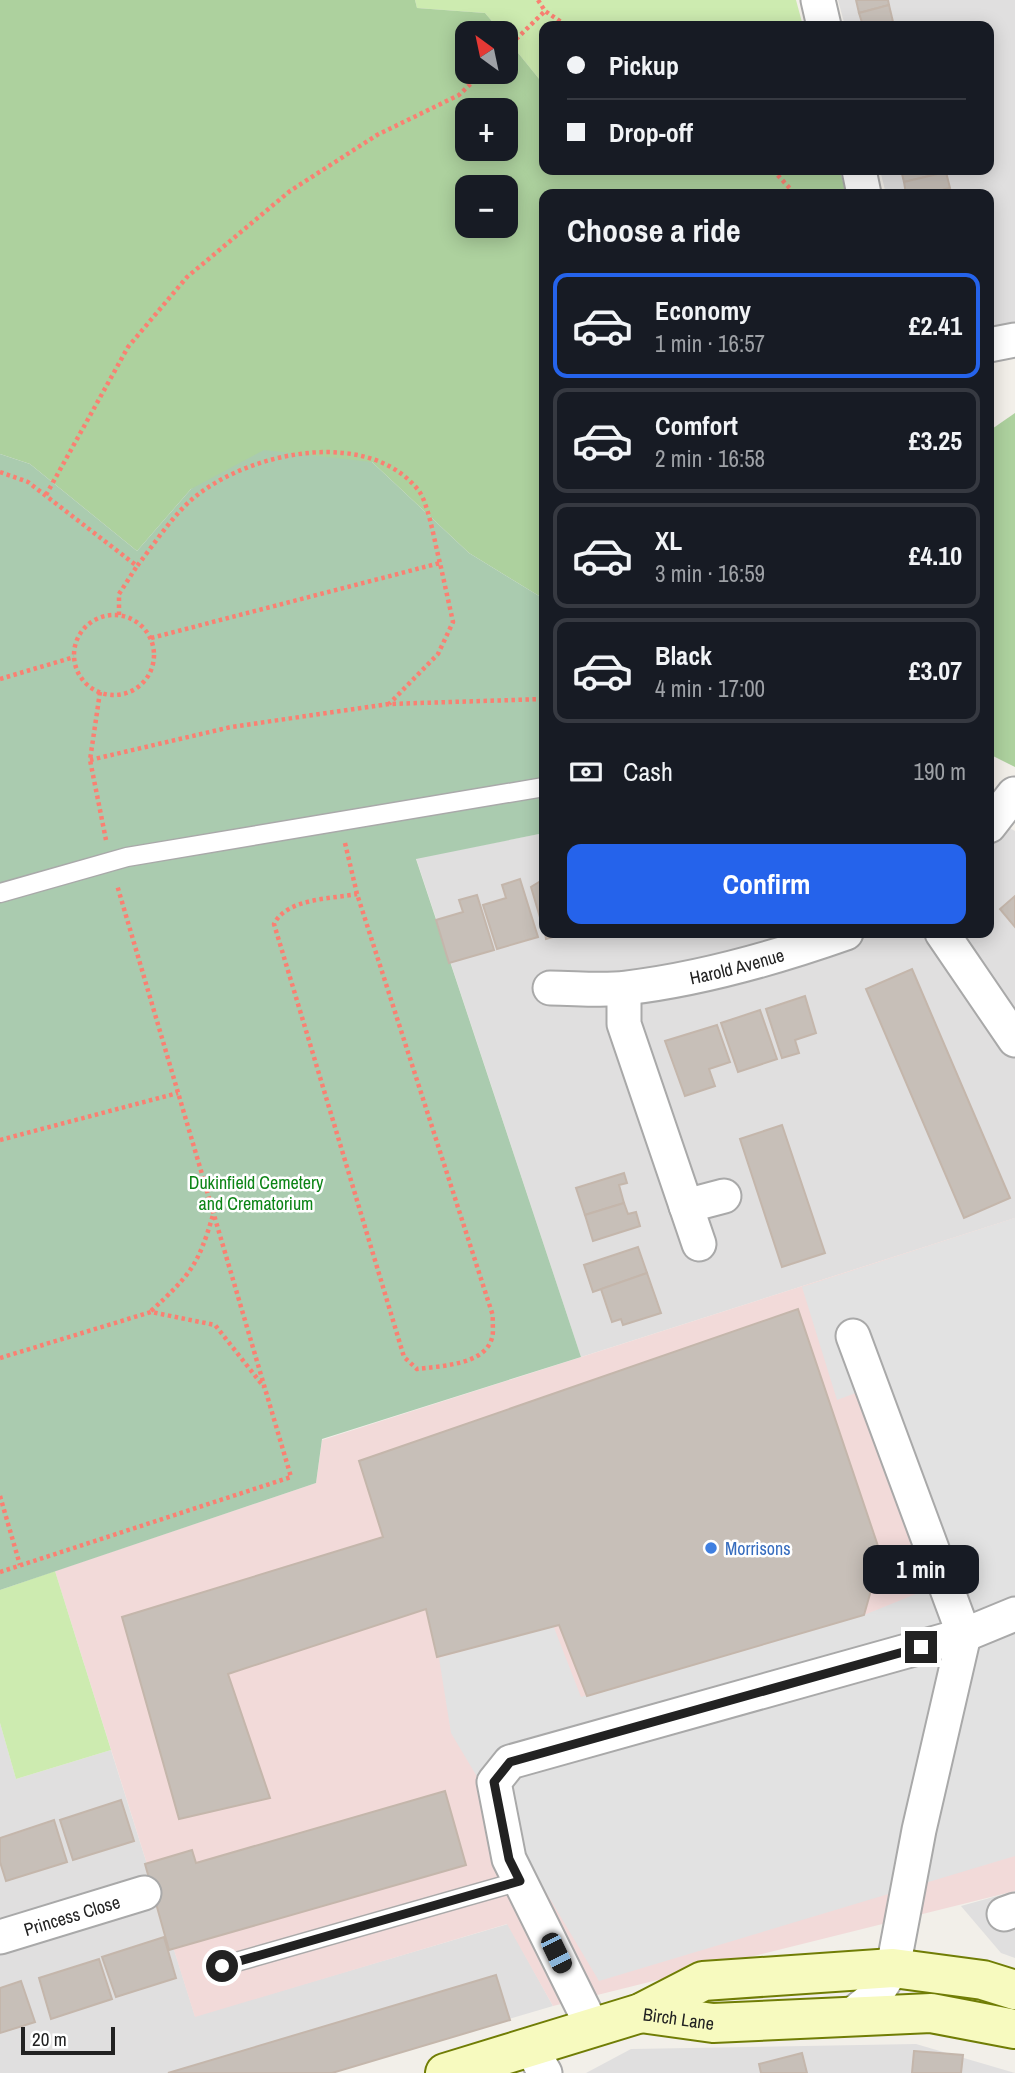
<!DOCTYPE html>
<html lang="en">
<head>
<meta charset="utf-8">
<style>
  :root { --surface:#171b24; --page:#242831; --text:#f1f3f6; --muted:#9ea1a6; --line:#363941; --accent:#2563eb }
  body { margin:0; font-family:"Archivo Narrow",sans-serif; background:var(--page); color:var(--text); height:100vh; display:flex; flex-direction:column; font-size:26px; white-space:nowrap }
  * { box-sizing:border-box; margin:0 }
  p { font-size:23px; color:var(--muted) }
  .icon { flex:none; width:38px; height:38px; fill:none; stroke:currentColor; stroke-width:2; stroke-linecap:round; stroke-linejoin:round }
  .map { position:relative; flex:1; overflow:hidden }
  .sheet { position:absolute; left:539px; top:189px; width:455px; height:749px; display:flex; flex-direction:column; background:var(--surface); border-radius:14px; box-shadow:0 4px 18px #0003 }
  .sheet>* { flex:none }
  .banner { position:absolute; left:539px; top:21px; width:455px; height:154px; border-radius:14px; box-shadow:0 4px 18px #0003; display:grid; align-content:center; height:154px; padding:0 28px; background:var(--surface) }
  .needle { width:46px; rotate:327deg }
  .fabs { position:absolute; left:455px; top:21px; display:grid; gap:14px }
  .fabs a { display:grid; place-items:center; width:63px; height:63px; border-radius:14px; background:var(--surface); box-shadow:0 4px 18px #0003; font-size:35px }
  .scale { position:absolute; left:21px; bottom:18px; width:94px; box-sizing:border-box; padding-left:7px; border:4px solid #222; border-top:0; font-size:19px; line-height:24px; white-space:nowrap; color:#222; -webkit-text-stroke:5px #fff; paint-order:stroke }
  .end { position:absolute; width:32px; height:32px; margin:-16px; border:9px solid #222; background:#fff; box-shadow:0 0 0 4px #fff }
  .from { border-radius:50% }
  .bubble { position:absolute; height:49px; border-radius:14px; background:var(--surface); box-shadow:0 4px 18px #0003; font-size:23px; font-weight:800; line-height:49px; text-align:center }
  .car { position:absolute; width:21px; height:42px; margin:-21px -10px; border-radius:9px; box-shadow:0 0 5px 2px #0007; background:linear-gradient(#222 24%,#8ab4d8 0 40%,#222 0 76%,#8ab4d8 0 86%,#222 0) }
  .banner b { display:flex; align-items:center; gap:24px; height:66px; font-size:26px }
  .banner b+b { border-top:2px solid var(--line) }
  .banner i { width:18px; height:18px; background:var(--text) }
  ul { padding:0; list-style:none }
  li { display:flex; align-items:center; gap:21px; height:105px; margin:0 14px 10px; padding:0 14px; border:4px solid var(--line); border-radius:14px }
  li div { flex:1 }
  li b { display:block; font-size:26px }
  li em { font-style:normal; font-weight:800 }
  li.selected { border-color:var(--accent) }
  li>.icon { width:63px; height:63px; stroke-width:1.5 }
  h2 { padding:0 28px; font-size:32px; line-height:84px }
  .pay { display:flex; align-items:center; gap:18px; height:77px; padding:0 28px; font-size:26px }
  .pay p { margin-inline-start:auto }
  .action { display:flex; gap:14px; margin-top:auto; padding:14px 28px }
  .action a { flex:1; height:80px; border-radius:14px; background:var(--accent); color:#fff; font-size:28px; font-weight:800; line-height:80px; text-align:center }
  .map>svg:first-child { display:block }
</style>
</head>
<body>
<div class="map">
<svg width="1015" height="2073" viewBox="0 0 1015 2073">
  <rect width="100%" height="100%" fill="#f2efe9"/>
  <g fill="#e0dfdf">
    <polygon points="838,0 1015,0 1015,326 989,332 989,194 886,194 880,170 989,170 989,26 845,26"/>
    <polygon points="989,817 1015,831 1015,1218 581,1357 416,858 544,833 544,933 989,933"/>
    <polygon points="0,1723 16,1779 111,1750 195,2016 508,1924 553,2006 327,2073 0,2073"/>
    <polygon points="1015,1891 1015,1958 1001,1953 961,1906"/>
    <polygon points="916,2044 1015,2073 586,2073 631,2049"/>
  </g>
  <polygon fill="#f2dad9" points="1015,1218 1015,1891 553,2006 507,1924 195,2017 55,1571 316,1483 322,1440"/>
  <g fill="#cdebb0">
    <polygon points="415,0 796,0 803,26 544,26 544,85 506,38 506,33 502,33 485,13 417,8"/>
    <polygon points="55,1571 111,1750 16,1779 0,1723 0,1590"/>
  </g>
  <g fill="#add19e" fill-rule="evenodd">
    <path d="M0,0H415L417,8L485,13L502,33H467V72H506V38L544,85V170H840L846,194H544V599L469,553L372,462L191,489L137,551L30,464L0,454ZM467,110H506V149H467ZM467,187H506V226H467Z"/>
    <polygon points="1015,413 1015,767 989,754 989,431"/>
  </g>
  <polygon fill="#aacbaf" points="264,450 372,462 469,553 544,599 544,833 416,859 581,1357 322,1439 316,1483 0,1590 0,454 30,464 137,551 191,489"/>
  <polygon fill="#e2e2e2" points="1015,1218 1015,1856 599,1981 451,1733 439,1658 553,1625 581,1697 864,1615 938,1585 869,1388 837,1400 802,1287"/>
  <g fill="#c7bfb8" stroke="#c4b6ab" stroke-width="2">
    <polygon points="856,0 888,0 889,5 859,13"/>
    <polygon points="889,5 894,26 863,26 859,13"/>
    <polygon points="901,170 932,170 933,175 904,182"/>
    <polygon points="946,172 950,188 934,192 935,194 906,194 904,182"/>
    <polygon points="520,879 538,937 497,949 483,905 506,898 502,885"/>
    <polygon points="544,879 544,931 531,887"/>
    <polygon points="477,895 494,950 449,963 436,920 463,912 459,900"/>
    <polygon points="1015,896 1015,927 1000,909"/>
    <polygon points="545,933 567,933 546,939"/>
    <polygon points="912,969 1010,1198 964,1218 866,989"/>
    <polygon points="805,996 816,1033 795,1040 799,1053 782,1058 766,1009"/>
    <polygon points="760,1010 777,1059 738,1072 721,1023"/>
    <polygon points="717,1025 730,1062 709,1069 715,1086 685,1096 665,1041"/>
    <polygon points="782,1125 825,1253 782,1267 740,1139"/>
    <polygon points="624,1173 627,1183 619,1185 624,1203 585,1215 576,1188"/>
    <polygon points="624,1203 628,1214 636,1212 640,1226 593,1241 585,1215"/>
    <polygon points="638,1247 647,1273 593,1292 584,1265"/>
    <polygon points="647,1273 661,1313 623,1325 621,1319 612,1322 601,1289"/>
    <polygon points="798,1309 881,1555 864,1615 587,1696 559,1625 437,1657 426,1609 228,1674 270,1798 179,1819 122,1617 383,1537 359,1461"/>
    <polygon points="445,1791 466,1865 169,1950 145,1864 192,1850 196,1863"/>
    <polygon points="121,1800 134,1841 73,1860 60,1820"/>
    <polygon points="54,1820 67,1862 6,1881 0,1862 0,1838"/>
    <polygon points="164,1937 176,1978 116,1997 102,1957"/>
    <polygon points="99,1959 112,1999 51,2019 39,1978"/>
    <polygon points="496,1975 510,2020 332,2073 168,2073"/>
    <polygon points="21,1981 35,2022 0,2033 0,1988"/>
    <polygon points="914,2051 963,2055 961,2073 912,2073"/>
    <polygon points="802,2053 807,2073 761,2073 759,2064"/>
  </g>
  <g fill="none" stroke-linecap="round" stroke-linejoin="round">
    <g stroke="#a9a9a9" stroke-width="21">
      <g id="lane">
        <polyline points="0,893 127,857 544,787"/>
        <polyline points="222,1966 520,1881"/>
      </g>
    </g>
    <g stroke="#a9a9a9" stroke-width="37">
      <g id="street">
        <polyline points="818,0 824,26"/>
        <polyline points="859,170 864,194"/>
        <polyline points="989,345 1015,340"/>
        <polyline points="989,826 1014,794"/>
        <polyline points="942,933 1015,1040"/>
        <path id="s1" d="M550,988C575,988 602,991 626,988C702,979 775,958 846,933"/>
        <polyline points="624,989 624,1024 699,1244"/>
        <polyline points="686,1206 724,1196"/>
        <polyline points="853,1336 964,1635 1015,1614"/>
        <polyline points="1004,1914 1015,1910"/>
        <path id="s2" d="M0,1937L144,1893"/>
        <polyline points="592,2026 509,1859 494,1782 510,1762 964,1635 919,1830 893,1968 875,1996 852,2015"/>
        <polyline points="531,2048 545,2073"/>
      </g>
    </g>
    <g stroke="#707d05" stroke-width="42">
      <g id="secondary">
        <path id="s3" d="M641,2013L713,2023L931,2013L1015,2029"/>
        <polyline points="445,2073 641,2013 703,1981 893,1968 983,1980 1015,1990"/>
      </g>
    </g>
    <g stroke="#fa8072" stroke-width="4.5" stroke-dasharray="3.5 3.5" stroke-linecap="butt">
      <polyline points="538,0 545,11 567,26"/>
      <polyline points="506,49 545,11"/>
      <polyline points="773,170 795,194"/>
      <path d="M0,472L28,482L137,566C156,542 175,511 200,493C256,451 370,428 419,491C429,505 435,545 440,563"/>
      <polyline points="46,495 128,347 187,277 290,191 377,135 459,95 483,72"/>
      <polyline points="119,615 119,594 137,566"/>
      <circle cx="114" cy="655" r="40"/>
      <polyline points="151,638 440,563 453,622 438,654 389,704"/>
      <polyline points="0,679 74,657"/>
      <polyline points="100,692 90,760 106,840"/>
      <polyline points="90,760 231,727 389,704 544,699"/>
      <path d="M345,843L357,894L493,1316C492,1322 494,1332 492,1338C485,1365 440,1366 417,1369L404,1357L274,924C287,898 331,899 357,894"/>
      <polyline points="0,1140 178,1093"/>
      <path d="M151,1311C190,1275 198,1266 213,1215"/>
      <polyline points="0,1358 151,1312 215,1325 264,1387"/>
      <polyline points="0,1496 20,1565"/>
      <polyline points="0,1572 291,1477 117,885"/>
    </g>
    <use href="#lane" stroke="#fff" stroke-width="18"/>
    <use href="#street" stroke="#fff" stroke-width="33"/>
    <use href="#secondary" stroke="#f7fabf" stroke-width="38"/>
  </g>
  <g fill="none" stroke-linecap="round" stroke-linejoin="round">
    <polyline stroke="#222" stroke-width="9" points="222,1966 520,1881 509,1859 494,1782 510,1762 921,1647"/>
  </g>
  <circle fill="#3f7fe0" stroke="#fff" stroke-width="2.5" cx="711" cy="1548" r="7"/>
  <g text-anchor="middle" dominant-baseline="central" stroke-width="5" stroke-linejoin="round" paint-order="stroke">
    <g font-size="18" fill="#222" stroke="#fff">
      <text stroke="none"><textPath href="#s1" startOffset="189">Harold Avenue</textPath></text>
      <text stroke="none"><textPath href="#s2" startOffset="75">Princess Close</textPath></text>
      <text stroke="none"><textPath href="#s3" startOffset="38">Birch Lane</textPath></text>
    </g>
    <g font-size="18" fill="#0c8416" stroke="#fff">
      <text x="256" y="1182">Dukinfield Cemetery<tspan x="256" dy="21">and Crematorium</tspan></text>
    </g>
    <g font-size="18" fill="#366cbe" stroke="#fff" text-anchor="start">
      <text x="725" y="1548">Morrisons</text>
    </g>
  </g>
</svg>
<div class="fabs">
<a><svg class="needle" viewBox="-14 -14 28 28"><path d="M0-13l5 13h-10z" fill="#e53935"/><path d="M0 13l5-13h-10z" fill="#9ea1a6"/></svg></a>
<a>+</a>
<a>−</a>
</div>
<div class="scale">20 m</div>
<i class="end from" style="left:222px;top:1966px"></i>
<i class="end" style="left:921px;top:1647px"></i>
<div class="bubble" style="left:863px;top:1545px;width:116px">1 min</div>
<i class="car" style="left:556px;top:1953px;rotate:154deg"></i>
<div class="banner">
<b><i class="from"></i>Pickup</b>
<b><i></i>Drop-off</b>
</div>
<section class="sheet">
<h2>Choose a ride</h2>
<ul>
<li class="selected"><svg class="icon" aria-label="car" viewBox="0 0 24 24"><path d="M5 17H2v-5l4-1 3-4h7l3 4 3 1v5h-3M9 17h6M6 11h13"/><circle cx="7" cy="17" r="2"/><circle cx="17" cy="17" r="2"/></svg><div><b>Economy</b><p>1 min · 16:57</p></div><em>£2.41</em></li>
<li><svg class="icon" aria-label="car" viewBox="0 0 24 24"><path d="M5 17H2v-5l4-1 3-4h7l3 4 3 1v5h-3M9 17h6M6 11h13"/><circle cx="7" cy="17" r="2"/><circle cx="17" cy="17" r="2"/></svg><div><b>Comfort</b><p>2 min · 16:58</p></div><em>£3.25</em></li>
<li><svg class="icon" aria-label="car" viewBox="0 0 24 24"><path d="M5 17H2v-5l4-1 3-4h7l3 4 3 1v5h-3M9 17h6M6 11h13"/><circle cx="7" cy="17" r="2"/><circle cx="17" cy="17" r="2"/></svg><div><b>XL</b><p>3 min · 16:59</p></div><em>£4.10</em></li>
<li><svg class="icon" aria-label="car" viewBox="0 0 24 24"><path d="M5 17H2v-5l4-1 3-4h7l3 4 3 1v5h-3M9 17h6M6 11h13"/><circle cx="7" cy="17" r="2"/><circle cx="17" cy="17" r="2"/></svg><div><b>Black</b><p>4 min · 17:00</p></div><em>£3.07</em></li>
</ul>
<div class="pay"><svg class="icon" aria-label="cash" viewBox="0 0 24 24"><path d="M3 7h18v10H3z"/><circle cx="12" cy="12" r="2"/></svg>Cash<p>190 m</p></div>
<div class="action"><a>Confirm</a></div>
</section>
</div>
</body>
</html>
